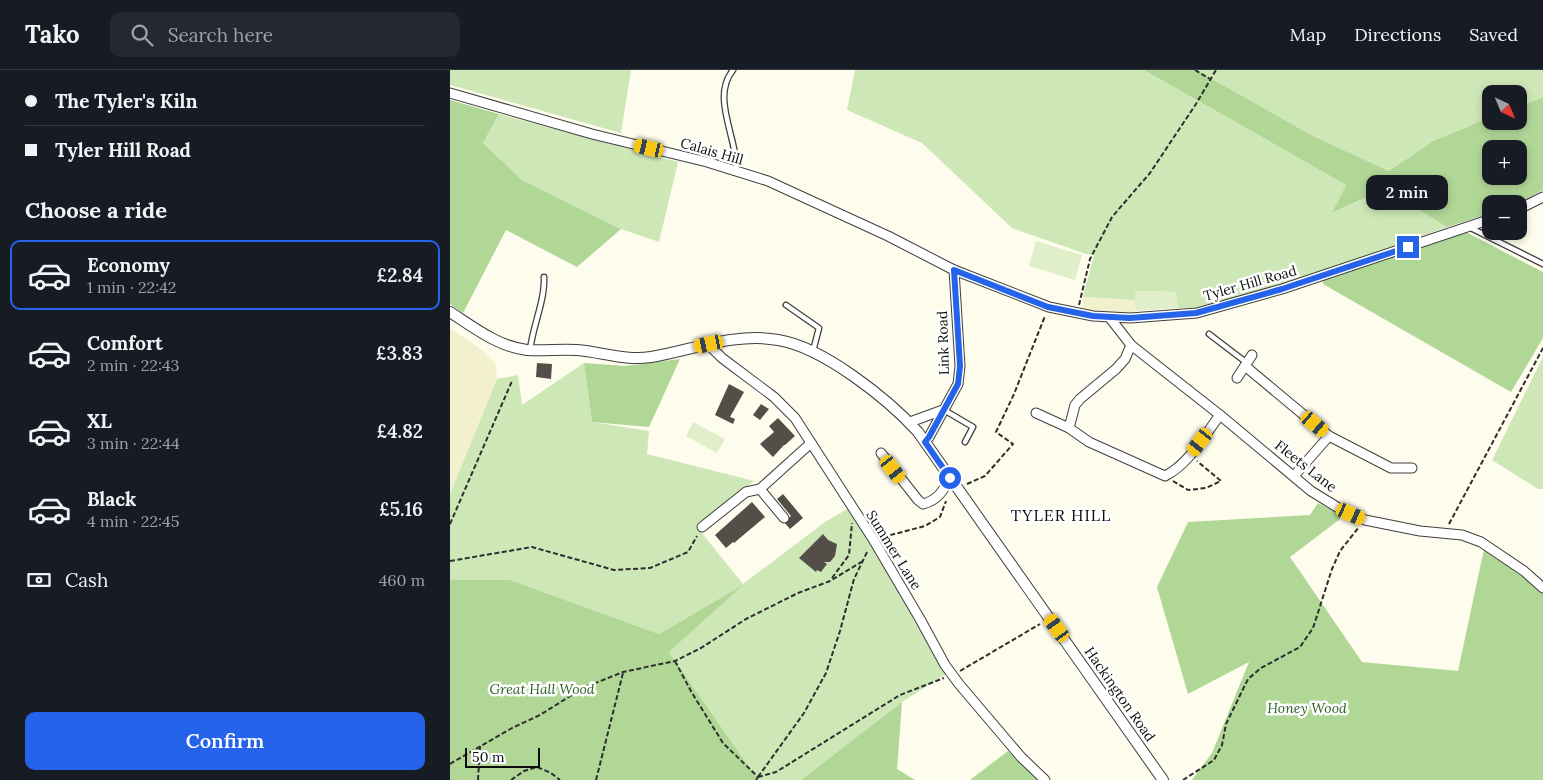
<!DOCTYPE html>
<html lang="en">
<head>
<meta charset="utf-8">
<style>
  :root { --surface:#171b24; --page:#242831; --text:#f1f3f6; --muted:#9ea1a6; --line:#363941; --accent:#2563eb }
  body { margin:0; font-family:Lora,serif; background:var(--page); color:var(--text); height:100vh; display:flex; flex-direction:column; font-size:19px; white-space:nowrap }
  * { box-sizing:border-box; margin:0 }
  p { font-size:16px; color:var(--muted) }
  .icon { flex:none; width:28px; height:28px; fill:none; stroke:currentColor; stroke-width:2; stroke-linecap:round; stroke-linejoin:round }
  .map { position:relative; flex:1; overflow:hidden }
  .sheet { display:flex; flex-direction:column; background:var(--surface); width:450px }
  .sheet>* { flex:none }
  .hud { display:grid; align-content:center; height:110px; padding:0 25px; background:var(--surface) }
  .needle { width:32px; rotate:136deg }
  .fabs { position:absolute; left:1032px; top:15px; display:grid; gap:10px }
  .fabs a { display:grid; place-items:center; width:45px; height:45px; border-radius:10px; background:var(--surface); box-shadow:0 2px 8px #0003; font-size:25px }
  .scale { position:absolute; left:15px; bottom:12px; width:75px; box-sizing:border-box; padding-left:5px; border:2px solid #0c0c0c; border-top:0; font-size:14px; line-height:18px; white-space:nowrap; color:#0c0c0c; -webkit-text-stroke:4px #fff; paint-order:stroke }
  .end { position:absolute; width:22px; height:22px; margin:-11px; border:6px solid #2563eb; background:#fff; box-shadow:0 0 0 2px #fff }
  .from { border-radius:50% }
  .bubble { position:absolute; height:35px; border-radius:10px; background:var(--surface); box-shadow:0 2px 8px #0003; font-size:16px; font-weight:600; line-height:35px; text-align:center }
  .car { position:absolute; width:15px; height:30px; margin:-15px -8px; border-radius:6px; box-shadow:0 0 4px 1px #0007; background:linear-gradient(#f5c518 24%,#345 0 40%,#f5c518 0 76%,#345 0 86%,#f5c518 0) }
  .hud b { display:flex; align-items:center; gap:18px; height:48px; font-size:19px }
  .hud b+b { border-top:1px solid var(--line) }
  .hud i { width:12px; height:12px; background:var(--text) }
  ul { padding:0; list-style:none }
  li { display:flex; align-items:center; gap:15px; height:70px; margin:0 10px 8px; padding:0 15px; border:2px solid transparent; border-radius:10px }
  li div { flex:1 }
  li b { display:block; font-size:19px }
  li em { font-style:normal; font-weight:600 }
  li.selected { border-color:var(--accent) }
  li>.icon { width:45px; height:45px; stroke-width:1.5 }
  h2 { padding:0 25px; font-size:22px; line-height:60px }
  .pay { display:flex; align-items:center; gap:12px; height:55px; padding:0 25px; font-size:19px }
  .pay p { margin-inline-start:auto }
  .action { display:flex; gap:10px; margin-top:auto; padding:10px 25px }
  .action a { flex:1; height:58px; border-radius:10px; background:var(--accent); color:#fff; font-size:20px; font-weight:600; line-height:58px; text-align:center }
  header { display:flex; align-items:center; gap:30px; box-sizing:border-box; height:70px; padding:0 25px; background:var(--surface); border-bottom:1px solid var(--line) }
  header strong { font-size:24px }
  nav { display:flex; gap:28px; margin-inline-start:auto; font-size:18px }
  .search { width:350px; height:45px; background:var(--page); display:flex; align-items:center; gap:12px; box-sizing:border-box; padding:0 18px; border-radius:10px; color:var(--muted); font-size:19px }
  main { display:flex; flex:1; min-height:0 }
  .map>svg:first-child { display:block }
</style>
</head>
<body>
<header>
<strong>Tako</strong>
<div class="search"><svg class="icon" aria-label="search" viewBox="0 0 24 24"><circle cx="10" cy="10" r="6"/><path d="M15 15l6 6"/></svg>Search here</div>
<nav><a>Map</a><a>Directions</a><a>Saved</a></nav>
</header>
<main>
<section class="sheet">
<div class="hud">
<b><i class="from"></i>The Tyler's Kiln</b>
<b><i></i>Tyler Hill Road</b>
</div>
<h2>Choose a ride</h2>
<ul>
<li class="selected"><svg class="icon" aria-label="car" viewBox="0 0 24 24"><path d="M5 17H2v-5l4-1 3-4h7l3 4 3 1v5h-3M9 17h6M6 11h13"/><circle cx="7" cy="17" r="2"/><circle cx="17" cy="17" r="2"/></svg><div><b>Economy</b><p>1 min · 22:42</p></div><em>£2.84</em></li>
<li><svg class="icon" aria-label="car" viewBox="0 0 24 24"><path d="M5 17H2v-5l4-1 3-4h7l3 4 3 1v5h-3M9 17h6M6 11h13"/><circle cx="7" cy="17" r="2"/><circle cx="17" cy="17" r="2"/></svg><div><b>Comfort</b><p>2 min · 22:43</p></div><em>£3.83</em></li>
<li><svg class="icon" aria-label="car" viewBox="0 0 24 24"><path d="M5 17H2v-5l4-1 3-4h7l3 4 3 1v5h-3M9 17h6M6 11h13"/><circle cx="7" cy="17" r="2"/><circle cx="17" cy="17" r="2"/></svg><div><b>XL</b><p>3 min · 22:44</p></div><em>£4.82</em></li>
<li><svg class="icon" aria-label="car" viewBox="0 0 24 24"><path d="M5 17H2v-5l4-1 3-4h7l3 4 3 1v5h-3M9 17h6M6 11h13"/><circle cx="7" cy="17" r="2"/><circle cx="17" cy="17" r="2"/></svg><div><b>Black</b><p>4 min · 22:45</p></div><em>£5.16</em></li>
</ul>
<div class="pay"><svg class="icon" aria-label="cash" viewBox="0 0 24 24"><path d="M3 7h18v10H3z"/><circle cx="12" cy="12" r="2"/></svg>Cash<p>460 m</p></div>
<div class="action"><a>Confirm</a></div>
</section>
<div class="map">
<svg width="1093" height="710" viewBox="0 0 1093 710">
  <rect width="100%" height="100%" fill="#fefcec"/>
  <g fill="#f3f1cd">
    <polygon points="633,227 685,230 685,241 677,244 633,240"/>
    <polygon points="0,258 32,280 46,294 47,309 0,424"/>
  </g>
  <g fill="#cee7b7">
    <polygon points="0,0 181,0 171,63 0,15"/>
    <polygon points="405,0 694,0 896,115 883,143 934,119 997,157 831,216 749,238 728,238 725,222 686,221 685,230 633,227 644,185 636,184 562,158 472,73 397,40"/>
    <polygon points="745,0 1093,0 1093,27 1069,37 1069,24 1041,24 1041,47 983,71 939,101 861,65"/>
    <polygon points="49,44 228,92 209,172 171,159 72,110 33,73"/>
    <polygon points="1093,287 1093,419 1088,419 1042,390"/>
    <polygon points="134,293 142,352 199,361 197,384 304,411 247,457 293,514 375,452 401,437 496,604 452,632 351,710 308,710 219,582 290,517 209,564 60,510 0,510 0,424 47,309 68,305 72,335"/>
  </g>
  <g fill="#b1d797" fill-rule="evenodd">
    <path d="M694,0H746L861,65L939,101L983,71L1041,47V51H1069V37L1093,27V120L1068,134H1041V143L997,157L934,119L882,143L896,115ZM1041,79H1069V106H1041Z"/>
    <polygon points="0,30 49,44 33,73 72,110 171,159 127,197 56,160 13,243 0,234"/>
    <polygon points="1010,159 1093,202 1093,268 1061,322 873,214 873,205"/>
    <polygon points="230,289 199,357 142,352 134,293 175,296"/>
    <polygon points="868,433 894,446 840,487 912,592 1008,601 1034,479 1093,520 1093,710 742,710 762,683 799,592 738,624 707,517 738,452 860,445"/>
    <polygon points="0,510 60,510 209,564 293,515 219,582 308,710 0,710"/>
    <polygon points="452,632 447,699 465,710 351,710"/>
    <polygon points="558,681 591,710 520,710"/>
  </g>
  <g fill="#e0eec9">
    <polygon points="586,171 632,185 625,210 579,196"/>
    <polygon points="685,221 725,222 728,238 685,241"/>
    <polygon points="243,352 275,369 267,383 236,366"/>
  </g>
  <g fill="#544e49">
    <polygon points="87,293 102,294 101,309 86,307"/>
    <polygon points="279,314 294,322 280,347 285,349 283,354 265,345"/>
    <polygon points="311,334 319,339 310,350 303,345"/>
    <polygon points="328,348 345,366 335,375 334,375 323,387 310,374 324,362 319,356"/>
    <polygon points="333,424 353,448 340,459 334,452 341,446 327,429"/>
    <polygon points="302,432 315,447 284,473 283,472 276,478 265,465"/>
    <polygon points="373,464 378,470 387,474 385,486 380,492 374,492 377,494 371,502 367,500 366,502 349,488"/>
  </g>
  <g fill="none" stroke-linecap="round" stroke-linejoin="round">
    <g stroke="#3f3f3f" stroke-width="7">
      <g id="service">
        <path d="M283,0C260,28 289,70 286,102"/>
        <polyline points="1019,157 1093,194"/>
        <polyline points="336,235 369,258 363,281"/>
        <polyline points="759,264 797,293"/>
        <path d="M80,280C83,255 95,231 94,207"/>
        <polyline points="494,340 523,357 515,372"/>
      </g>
    </g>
    <g stroke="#3f3f3f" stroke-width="11">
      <g id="minor">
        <polyline points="0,23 142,64 257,92 318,111 438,166 504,200 599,237 643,246 680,248 747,243 832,219 1041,149"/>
        <polyline points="1069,139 1093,127"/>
        <polyline points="660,248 681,275 770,345 861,421 887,437 915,450 970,461 1012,465 1031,472 1074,501 1093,518"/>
        <polyline points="259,275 272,288 324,327 345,348 423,469 470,549 495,595 509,614 571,687 595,710"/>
        <path d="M681,275L675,289L666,299L630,329L625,335L619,358L639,372L715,406C739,394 754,366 770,345"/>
        <polyline points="795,296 879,366 941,398 962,398"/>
        <polyline points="787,308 802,285"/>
        <polyline points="586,343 619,358"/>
        <polyline points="460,352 493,340"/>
        <polyline points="475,371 479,367 508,314 510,296 504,200"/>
        <path d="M431,383L468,430L473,434C488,430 493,421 500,408"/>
        <polyline points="844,406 879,366"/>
        <polyline points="310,419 334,448"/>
        <polyline points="252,457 296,422 310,419 361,373"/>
      </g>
    </g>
    <g stroke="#3f3f3f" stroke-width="12">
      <path id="tertiary" d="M0,242C23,257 49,277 77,280C94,281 110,279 127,280C152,282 175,291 201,287C243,280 285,262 328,270C373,277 438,329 468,362L713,710"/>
    </g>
    <g stroke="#2e2e2e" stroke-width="2" stroke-dasharray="5 2.5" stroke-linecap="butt">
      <polyline points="745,0 760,9"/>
      <polyline points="629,235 640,189 662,147 700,103 746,34 766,0"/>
      <polyline points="723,411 738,420 756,418 771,411 747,391"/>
      <polyline points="517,414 535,406 563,374 546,362 564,324 595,246"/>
      <polyline points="0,454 62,311"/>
      <polyline points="999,454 1093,278"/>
      <polyline points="433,467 475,456 490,447 496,431"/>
      <polyline points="0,491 82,477 164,500 200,498 238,482 247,466"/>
      <polyline points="382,508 399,485 402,453"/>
      <polyline points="225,591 242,623 273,673 308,707 306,710"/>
      <polyline points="510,601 590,554"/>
      <polyline points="0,694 62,658 90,645 133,618 173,602 225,591 251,578 296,549 348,523 380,511 413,491"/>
      <polyline points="308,707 354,643 376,603 390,561 404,509 418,480"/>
      <polyline points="308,707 326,702 450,625 494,608"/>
      <polyline points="28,710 30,676"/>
      <polyline points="61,710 74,701 87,697 101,703 110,710"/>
      <polyline points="146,710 173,603"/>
      <polyline points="733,710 764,690 772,675 776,654 798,609 811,598 850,577 863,558 882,499 890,481 909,457"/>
    </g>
    <use href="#service" stroke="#fff" stroke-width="4.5"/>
    <use href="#minor" stroke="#fff" stroke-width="9"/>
    <use href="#tertiary" stroke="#fff" stroke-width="10"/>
  </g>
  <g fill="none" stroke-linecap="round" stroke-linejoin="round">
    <polyline stroke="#2563eb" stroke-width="6" points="500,408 475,372 479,367 508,314 510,296 504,200 598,237 643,246 680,248 746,243 832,219 958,177"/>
  </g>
  <g text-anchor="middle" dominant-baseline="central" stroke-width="5" stroke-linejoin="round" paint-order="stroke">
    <g font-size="14" fill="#0c0c0c" stroke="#fff">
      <text transform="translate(262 81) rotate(16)">Calais Hill</text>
      <text transform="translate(800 213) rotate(-16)">Tyler Hill Road</text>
      <text transform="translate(493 273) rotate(-92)">Link Road</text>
      <text transform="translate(856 396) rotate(38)">Fleets Lane</text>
      <text transform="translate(444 480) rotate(58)">Summer Lane</text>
      <text transform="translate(670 624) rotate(55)">Hackington Road</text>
    </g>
    <g font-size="14" font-style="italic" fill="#2a611f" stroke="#fff">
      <text x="92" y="619">Great Hall Wood</text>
      <text x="857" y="638">Honey Wood</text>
    </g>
    <g font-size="16" letter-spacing="1" fill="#0c0c0c" stroke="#fff">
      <text x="611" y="445">TYLER HILL</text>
    </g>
  </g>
</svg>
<div class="fabs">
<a><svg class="needle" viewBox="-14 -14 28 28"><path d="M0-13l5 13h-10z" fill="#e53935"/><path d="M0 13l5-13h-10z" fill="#9ea1a6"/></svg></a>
<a>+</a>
<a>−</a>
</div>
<div class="scale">50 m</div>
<i class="end from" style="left:500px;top:408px"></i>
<i class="end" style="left:958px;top:177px"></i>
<div class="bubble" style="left:916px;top:105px;width:82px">2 min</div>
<i class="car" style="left:199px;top:78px;rotate:283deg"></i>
<i class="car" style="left:259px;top:274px;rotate:258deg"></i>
<i class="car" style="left:865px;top:354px;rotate:130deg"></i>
<i class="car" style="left:750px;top:372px;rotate:217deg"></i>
<i class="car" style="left:443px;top:399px;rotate:142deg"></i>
<i class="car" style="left:901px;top:444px;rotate:114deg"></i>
<i class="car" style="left:607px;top:558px;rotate:324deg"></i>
</div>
</main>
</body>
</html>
